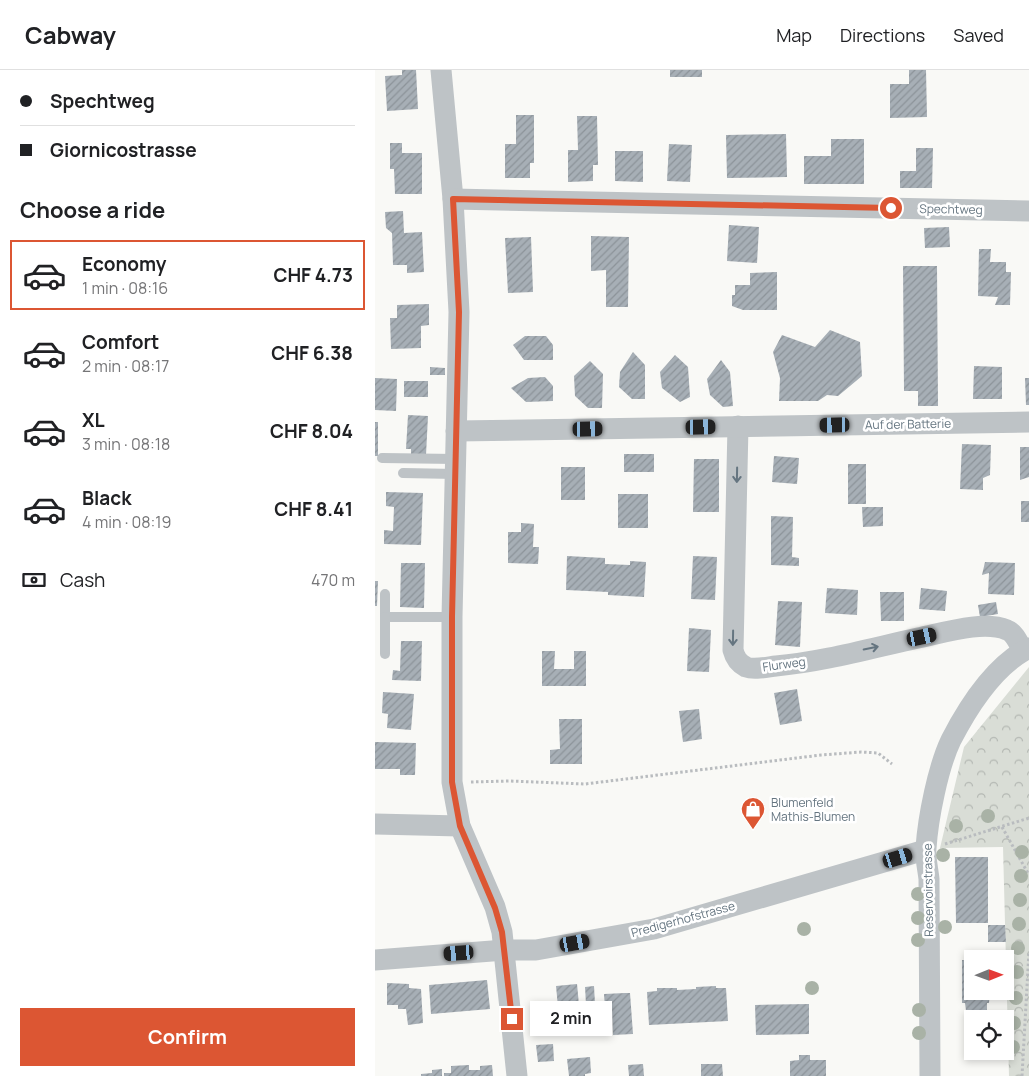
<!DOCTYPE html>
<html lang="en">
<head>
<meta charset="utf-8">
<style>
  :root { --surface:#fff; --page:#f6f6f6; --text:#202124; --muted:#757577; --line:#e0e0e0; --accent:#dc5633 }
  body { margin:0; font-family:Manrope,sans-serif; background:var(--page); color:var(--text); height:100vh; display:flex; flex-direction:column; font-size:19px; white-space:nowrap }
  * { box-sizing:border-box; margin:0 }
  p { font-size:16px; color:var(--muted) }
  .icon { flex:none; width:28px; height:28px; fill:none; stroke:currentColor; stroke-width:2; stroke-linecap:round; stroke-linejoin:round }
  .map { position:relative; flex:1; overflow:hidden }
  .details { display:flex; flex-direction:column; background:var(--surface); width:375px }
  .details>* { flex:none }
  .guide { display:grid; align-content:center; height:110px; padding:0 20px; background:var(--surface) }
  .needle { width:32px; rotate:89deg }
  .fabs { position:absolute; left:589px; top:880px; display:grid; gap:10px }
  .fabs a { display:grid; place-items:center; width:50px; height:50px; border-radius:0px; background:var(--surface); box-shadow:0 2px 8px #0003; font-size:25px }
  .end { position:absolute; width:22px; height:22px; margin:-11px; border:6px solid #dc5633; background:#fff; box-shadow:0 0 0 2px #fff }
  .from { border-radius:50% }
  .bubble { position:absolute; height:35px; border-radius:0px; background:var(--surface); box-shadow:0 2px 8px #0003; font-size:16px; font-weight:700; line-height:35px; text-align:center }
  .car { position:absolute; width:15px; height:30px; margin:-15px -8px; border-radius:6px; box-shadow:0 0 4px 1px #0007; background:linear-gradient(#222 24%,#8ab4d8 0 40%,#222 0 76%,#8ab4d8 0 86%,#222 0) }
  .guide b { display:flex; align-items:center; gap:18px; height:48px; font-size:19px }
  .guide b+b { border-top:1px solid var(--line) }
  .guide i { width:12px; height:12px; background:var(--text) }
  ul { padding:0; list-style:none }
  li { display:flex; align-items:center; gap:15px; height:70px; margin:0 10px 8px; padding:0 10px; border:2px solid transparent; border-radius:0px }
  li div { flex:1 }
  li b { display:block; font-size:19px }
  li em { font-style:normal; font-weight:700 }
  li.selected { border-color:var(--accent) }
  li>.icon { width:45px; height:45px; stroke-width:1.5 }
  h2 { padding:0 20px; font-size:22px; line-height:60px }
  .pay { display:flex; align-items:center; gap:12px; height:55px; padding:0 20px; font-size:19px }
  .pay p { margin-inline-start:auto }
  .primary-button { display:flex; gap:10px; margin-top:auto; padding:10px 20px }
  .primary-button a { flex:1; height:58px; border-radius:0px; background:var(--accent); color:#fff; font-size:20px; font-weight:700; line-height:58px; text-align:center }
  header { display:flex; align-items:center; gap:30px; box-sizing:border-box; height:70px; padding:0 25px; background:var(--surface); border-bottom:1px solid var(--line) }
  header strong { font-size:24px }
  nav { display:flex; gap:28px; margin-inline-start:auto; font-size:18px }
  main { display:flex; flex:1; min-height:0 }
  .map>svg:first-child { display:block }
</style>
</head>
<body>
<header>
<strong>Cabway</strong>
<nav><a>Map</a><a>Directions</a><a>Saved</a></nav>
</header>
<main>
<section class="details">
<div class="guide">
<b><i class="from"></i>Spechtweg</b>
<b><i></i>Giornicostrasse</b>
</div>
<h2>Choose a ride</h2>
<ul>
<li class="selected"><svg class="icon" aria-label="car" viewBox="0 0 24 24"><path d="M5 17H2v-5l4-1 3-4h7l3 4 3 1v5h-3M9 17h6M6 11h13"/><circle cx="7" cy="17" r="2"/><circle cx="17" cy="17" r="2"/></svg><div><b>Economy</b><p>1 min · 08:16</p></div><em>CHF 4.73</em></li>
<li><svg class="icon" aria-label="car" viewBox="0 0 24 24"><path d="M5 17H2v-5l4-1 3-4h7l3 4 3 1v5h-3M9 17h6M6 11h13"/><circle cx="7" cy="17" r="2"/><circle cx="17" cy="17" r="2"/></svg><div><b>Comfort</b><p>2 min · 08:17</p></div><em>CHF 6.38</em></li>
<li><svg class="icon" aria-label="car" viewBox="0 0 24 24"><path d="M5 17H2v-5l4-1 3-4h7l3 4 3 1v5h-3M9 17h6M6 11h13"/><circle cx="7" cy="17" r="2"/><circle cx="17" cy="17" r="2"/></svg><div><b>XL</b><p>3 min · 08:18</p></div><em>CHF 8.04</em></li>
<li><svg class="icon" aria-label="car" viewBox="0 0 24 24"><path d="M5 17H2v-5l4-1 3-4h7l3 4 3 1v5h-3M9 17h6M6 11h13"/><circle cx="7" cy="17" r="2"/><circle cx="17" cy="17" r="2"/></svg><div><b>Black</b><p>4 min · 08:19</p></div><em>CHF 8.41</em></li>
</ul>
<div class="pay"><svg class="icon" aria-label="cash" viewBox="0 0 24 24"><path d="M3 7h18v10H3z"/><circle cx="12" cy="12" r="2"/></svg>Cash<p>470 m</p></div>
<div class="primary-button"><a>Confirm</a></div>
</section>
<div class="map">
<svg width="654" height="1006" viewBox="0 0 654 1006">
  <defs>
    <pattern id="park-crowns" width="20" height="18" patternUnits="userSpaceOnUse" patternTransform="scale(1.25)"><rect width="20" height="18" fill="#d9ddd6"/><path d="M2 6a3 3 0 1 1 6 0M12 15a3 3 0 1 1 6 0" fill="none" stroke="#b4b8b3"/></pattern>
    <pattern id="building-hatch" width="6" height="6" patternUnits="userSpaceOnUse" patternTransform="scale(1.25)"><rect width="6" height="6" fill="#a7afb6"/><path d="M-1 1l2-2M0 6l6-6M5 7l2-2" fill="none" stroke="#8c9399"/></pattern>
  </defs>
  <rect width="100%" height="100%" fill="#f9f9f6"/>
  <polygon fill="url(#park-crowns)" points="654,597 654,1006 634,1006 628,777 565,778 589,677"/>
  <g fill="url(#building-hatch)">
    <polygon points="27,0 41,0 43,39 12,41 10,6 27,5"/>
    <rect x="295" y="0" width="32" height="7"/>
    <polygon points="534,0 551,0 552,47 515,48 515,14 534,14"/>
    <polygon points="141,45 159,45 159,93 155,93 155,108 130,108 130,74 141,74"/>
    <polygon points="202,46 222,46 223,95 218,95 218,111 193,112 193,80 203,80"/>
    <polygon points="411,64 412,107 352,108 351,65"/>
    <polygon points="456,69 489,69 489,114 429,114 429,86 456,86"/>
    <polygon points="15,73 27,73 27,83 47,83 47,124 20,124 19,99 15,99"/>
    <polygon points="294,74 317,75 315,112 292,111"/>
    <polygon points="541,78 558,78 557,118 525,118 525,101 541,101"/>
    <polygon points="240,81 268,81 268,112 240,111"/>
    <polygon points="28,141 29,163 47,162 49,202 32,203 32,195 18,195 17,163 11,158 10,142"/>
    <polygon points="354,155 384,157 382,193 352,191"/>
    <polygon points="574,157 575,177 550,178 549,158"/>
    <polygon points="216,166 254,167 253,237 231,237 231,200 216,201"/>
    <polygon points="156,167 158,222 133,223 130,168"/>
    <polygon points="604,179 616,179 615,192 631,192 631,202 636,202 635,235 620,235 623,227 603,226"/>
    <polygon points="528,196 562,196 563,336 543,336 543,321 529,321"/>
    <polygon points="402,202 402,240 368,240 357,236 357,225 360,225 360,215 375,215 375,203"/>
    <polygon points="54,234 54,255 46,256 46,278 16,279 15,248 22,248 22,235"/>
    <polygon points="455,260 485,272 487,306 463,326 452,325 443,331 404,331 405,308 398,282 407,265 440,277"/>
    <polygon points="150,266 171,266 178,275 178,290 149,290 138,275"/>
    <polygon points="258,282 270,295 270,329 257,329 244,317 245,302"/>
    <polygon points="300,285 313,297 315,327 305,332 287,318 285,302"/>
    <polygon points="346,290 355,302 358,336 348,337 335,325 332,309"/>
    <polygon points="215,291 228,304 227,338 213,338 200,326 199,306"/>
    <polygon points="599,296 627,297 627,329 598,329"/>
    <polygon points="55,297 70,298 70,305 55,305"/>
    <polygon points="170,307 178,316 178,331 151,332 136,318 153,308"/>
    <polygon points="0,308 22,309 21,341 0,340"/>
    <polygon points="650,308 654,308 654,335 651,335"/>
    <rect x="29" y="311" width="24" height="16"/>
    <polygon points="33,345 53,346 51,385 36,384 36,379 31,379"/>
    <rect x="0" y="352" width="3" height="34"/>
    <polygon points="587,374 616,375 615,405 608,408 608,420 585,419"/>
    <polygon points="645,377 654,377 654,407 645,410"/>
    <rect x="249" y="384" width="30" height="18"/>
    <polygon points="399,386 424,388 422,414 397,412"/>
    <polygon points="319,389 344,389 344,442 318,442"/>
    <rect x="473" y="394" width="18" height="40"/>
    <rect x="186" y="397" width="24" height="33"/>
    <polygon points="11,422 48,423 46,475 9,474 9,460 18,461 19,437 11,436"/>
    <rect x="243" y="424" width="30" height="34"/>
    <rect x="646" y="431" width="8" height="21"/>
    <polygon points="487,437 508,437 508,456 488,457"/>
    <polygon points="396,446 418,447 417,487 424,488 424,496 396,495"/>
    <polygon points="146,453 159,454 158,477 164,477 163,494 133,493 133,462 146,462"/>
    <polygon points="192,486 230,488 230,494 255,495 255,491 271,492 269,527 233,525 233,522 191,520"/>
    <polygon points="318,486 342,487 340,530 316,529"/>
    <polygon points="610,492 640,493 639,525 613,524 614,503 607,505"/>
    <polygon points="26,493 50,493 49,538 25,537"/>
    <polygon points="0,511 3,511 2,536 0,536"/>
    <polygon points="452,518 483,520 482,545 450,543"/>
    <polygon points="546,518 572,521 570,541 544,539"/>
    <polygon points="505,522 529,522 529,551 506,551"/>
    <polygon points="403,531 427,532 425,577 400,575"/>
    <polygon points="621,532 623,544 605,547 603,535"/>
    <polygon points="314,558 336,560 334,602 312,601"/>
    <polygon points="26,571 47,571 46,611 17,610 18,600 25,601"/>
    <polygon points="167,581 180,581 179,599 199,599 199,581 211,581 211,616 167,616"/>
    <polygon points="422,619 427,651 405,655 399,623"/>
    <polygon points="8,622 39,624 36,660 12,658 13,644 7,643"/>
    <polygon points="324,639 327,669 308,672 304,641"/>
    <polygon points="184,649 207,649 207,694 175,694 175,680 185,679"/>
    <polygon points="0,672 41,673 40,705 25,705 25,699 0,699"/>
    <polygon points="580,787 613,787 613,853 581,853"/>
    <polygon points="613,855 630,855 631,872 613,872"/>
    <polygon points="587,890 598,890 598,921 615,921 614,933 612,933 612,944 603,944 603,948 592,948 590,933 587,933"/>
    <polygon points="112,910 115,939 56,944 54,915"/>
    <polygon points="12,913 34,914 34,918 46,919 48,953 33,955 31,939 23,939 23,935 12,935"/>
    <polygon points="202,914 206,956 185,958 181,916"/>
    <polygon points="219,916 220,934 211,934 210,917"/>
    <polygon points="341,916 341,918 351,918 353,951 274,955 272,922 282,921 282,918 302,918 302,920 321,919 321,917"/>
    <polygon points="250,923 255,923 258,964 238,965 237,938 230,938 229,924"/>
    <polygon points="434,934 434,964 381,965 380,935"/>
    <polygon points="178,974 179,991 163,992 161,975"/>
    <polygon points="424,985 435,985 435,990 451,990 451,1006 415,1006 415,991 424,990"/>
    <polygon points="215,987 216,1003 210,1004 210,1006 194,1006 192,989"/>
    <polygon points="268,994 269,1006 254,1006 253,995"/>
    <polygon points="326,994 347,994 348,1006 326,1006"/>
    <polygon points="94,995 94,1000 105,1000 105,996 117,995 118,1006 69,1006 69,1003 76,1003 76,996"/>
    <polygon points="67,999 67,1006 46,1006 46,1004 57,1003 57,1000"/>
  </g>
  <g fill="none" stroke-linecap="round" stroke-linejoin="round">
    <g stroke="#b9bcbf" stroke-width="3" stroke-dasharray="2.5 2.5" stroke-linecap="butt">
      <polyline points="96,712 135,711 210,714 446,685 486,682 503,683 517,694"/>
      <polyline points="627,757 654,805"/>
      <polyline points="570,774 654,748"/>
      <polyline points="647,1006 654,881"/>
    </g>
    <g stroke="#bec3c6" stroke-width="10">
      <polyline points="7,388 81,389"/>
      <polyline points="28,403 81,404"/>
      <polyline points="10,524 10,547 77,547"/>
      <polyline points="10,584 10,547"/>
    </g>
    <g stroke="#bec3c6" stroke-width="21">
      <polyline points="66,0 78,129 84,242 77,547 77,712 85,756 120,837 127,862 142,1006"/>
      <polyline points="78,129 654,141"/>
      <path d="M363,356L358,580C360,588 363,593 371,597C379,600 392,597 401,596C447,592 497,578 543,568C568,563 608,550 632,560C640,563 644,574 648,581"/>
      <polyline points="81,361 654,352"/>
      <polyline points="0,754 85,756"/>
      <polyline points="0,890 130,880 161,880 279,859 550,780"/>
      <path d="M555,1006L554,809C553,799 550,788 551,778C553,748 563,697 576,670C593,637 620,595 654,578"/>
    </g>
  </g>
  <g fill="#a9b2a6">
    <circle cx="613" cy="746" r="7"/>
    <circle cx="581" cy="756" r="7"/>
    <circle cx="647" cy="782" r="7"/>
    <circle cx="568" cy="785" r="7"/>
    <circle cx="646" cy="806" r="7"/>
    <circle cx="543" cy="824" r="7"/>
    <circle cx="645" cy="830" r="7"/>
    <circle cx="543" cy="848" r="7"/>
    <circle cx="644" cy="854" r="7"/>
    <circle cx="570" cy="857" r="7"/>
    <circle cx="429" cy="859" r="7"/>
    <circle cx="543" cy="870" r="7"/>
    <circle cx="643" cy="878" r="7"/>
    <circle cx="642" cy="902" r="7"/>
    <circle cx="437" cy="918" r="7"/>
    <circle cx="641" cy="928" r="7"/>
    <circle cx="544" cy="940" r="7"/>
    <circle cx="639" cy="953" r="7"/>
    <circle cx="544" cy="963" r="7"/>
    <circle cx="638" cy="977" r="7"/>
  </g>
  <defs><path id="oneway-shaft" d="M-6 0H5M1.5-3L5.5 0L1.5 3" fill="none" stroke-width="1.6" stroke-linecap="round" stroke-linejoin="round" transform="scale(1.25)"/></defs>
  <g stroke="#657580">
    <use href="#oneway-shaft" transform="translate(362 405) rotate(91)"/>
    <use href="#oneway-shaft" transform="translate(358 568) rotate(91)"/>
    <use href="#oneway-shaft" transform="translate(496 578) rotate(-12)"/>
  </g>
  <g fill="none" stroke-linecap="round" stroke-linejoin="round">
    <polyline stroke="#dc5633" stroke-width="6" points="137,949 127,862 120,838 85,756 77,712 77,547 84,242 78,129 516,138"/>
  </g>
  <defs>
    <g id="shop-pin" transform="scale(1.25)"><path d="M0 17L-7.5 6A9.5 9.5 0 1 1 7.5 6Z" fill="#dc5633" stroke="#fff"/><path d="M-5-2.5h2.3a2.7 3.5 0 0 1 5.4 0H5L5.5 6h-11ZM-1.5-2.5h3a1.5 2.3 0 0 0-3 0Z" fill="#fff"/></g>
  </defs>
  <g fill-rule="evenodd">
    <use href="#shop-pin" x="378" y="739"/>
  </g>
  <g text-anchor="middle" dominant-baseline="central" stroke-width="5" stroke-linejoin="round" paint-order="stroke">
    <g font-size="12" fill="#657580" stroke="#fff">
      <text transform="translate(576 139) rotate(1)">Spechtweg</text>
      <text transform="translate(533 354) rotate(-1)">Auf der Batterie</text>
      <text transform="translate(409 594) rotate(-8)">Flurweg</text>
      <text transform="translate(553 820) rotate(-91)">Reservoirstrasse</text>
      <text transform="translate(308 849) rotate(-15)">Predigerhofstrasse</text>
    </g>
    <g font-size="12" fill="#657580" stroke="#fff" text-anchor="start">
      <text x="396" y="732">Blumenfeld<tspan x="396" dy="14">Mathis-Blumen</tspan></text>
    </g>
  </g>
</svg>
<div class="fabs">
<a><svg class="needle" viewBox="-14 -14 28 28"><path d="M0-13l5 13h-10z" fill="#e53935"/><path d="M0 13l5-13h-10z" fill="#757577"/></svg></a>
<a><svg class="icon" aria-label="locate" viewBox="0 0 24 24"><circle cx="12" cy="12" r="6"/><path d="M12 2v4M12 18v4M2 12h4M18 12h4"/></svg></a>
</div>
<i class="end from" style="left:516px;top:138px"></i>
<i class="end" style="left:137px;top:949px"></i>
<div class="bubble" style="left:155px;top:931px;width:82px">2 min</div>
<i class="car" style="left:460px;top:355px;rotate:269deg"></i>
<i class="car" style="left:326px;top:357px;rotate:89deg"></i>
<i class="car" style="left:213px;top:359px;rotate:89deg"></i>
<i class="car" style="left:547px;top:567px;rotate:78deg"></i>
<i class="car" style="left:523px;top:788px;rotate:73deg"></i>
<i class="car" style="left:200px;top:873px;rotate:80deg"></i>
<i class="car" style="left:84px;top:883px;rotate:266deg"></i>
</div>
</main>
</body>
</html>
